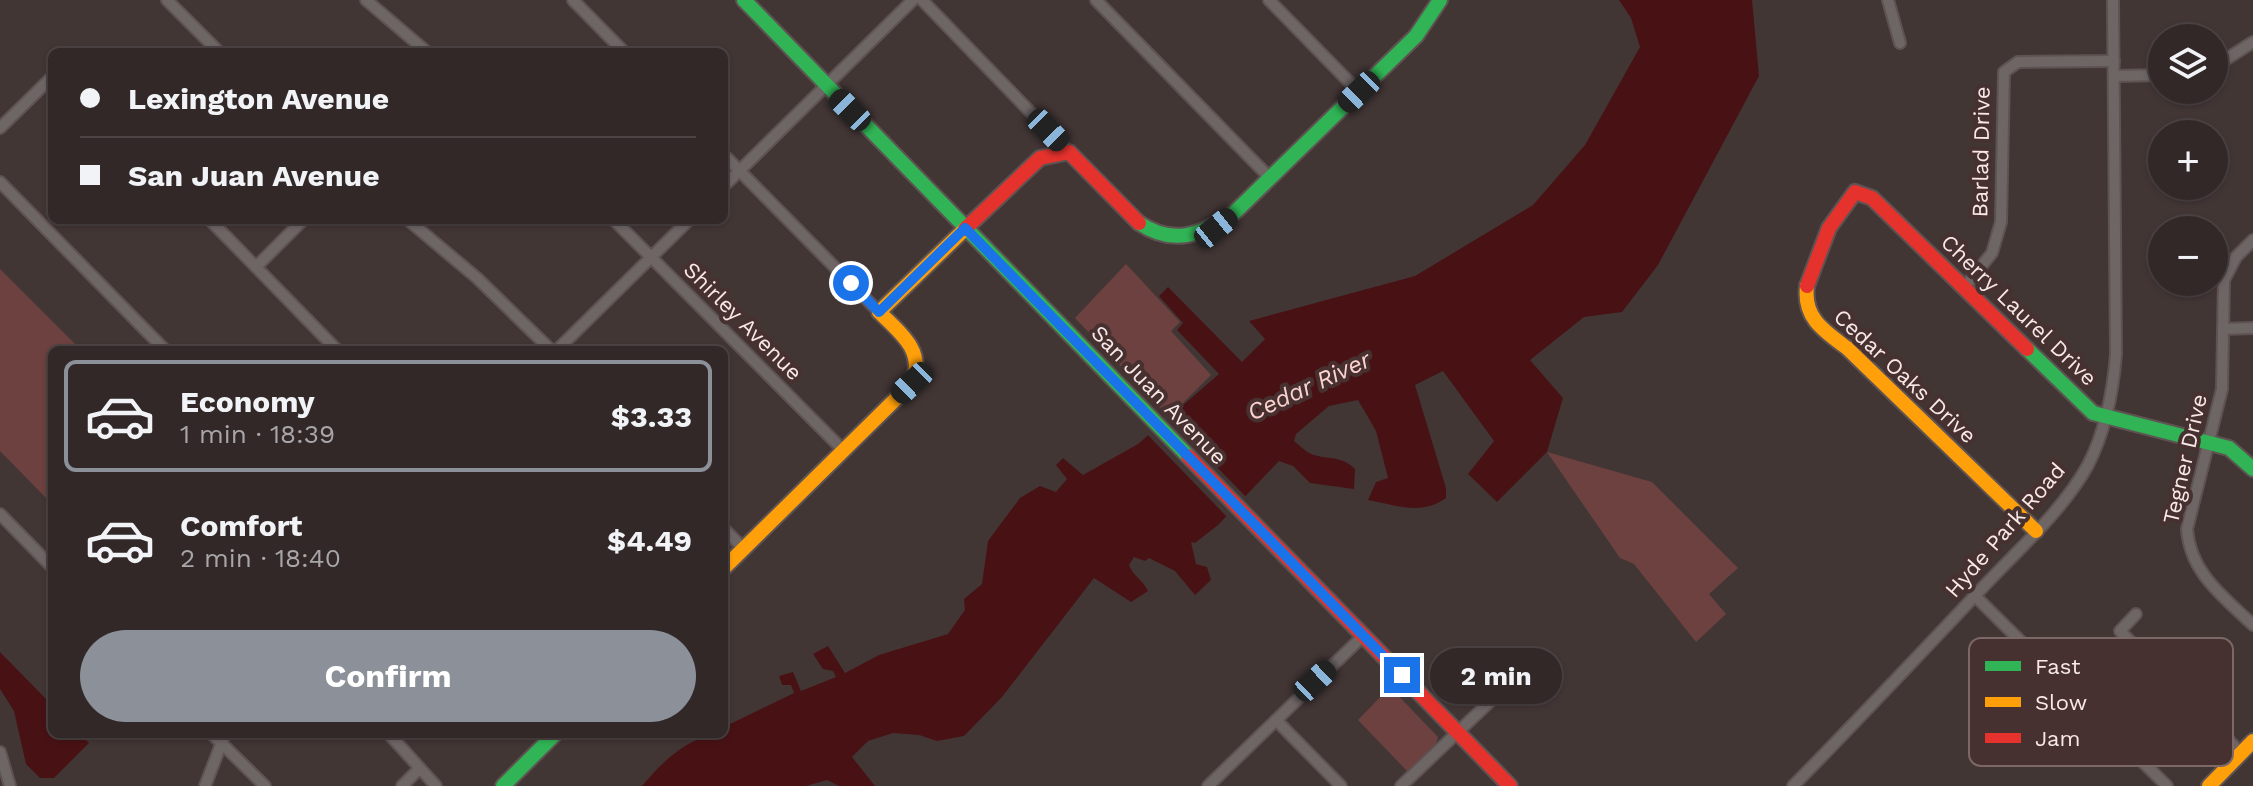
<!DOCTYPE html>
<html lang="en">
<head>
<meta charset="utf-8">
<style>
  :root { --surface:#322828; --page:#3a3030; --text:#f1f3f6; --muted:#a8a6a8; --line:#4d4445; --accent:#8c9099 }
  body { margin:0; font-family:"Work Sans",sans-serif; background:var(--page); color:var(--text); height:100vh; display:flex; flex-direction:column; font-size:30px; white-space:nowrap }
  * { box-sizing:border-box; margin:0 }
  p { font-size:26px; color:var(--muted) }
  .icon { flex:none; width:44px; height:44px; fill:none; stroke:currentColor; stroke-width:2; stroke-linecap:round; stroke-linejoin:round }
  .map { position:relative; flex:1; overflow:hidden }
  .sheet { position:absolute; left:48px; top:346px; width:680px; height:392px; display:flex; flex-direction:column; background:var(--surface); border-radius:12px; box-shadow:0 2px 6px #0004,0 0 0 2px var(--line) }
  .sheet>* { flex:none }
  .guide { position:absolute; left:48px; top:48px; width:680px; height:176px; border-radius:12px; box-shadow:0 2px 6px #0004,0 0 0 2px var(--line); display:grid; align-content:center; height:176px; padding:0 32px; background:var(--surface) }
  .fabs { position:absolute; left:2148px; top:24px; display:grid; gap:16px }
  .fabs a { display:grid; place-items:center; width:80px; height:80px; border-radius:50%; background:var(--surface); box-shadow:0 2px 6px #0004,0 0 0 2px var(--line); font-size:40px }
  .end { position:absolute; width:36px; height:36px; margin:-18px; border:10px solid #1a73e8; background:#fff; box-shadow:0 0 0 4px #fff }
  .from { border-radius:50% }
  .bubble { position:absolute; height:56px; border-radius:28px; background:var(--surface); box-shadow:0 2px 6px #0004,0 0 0 2px var(--line); font-size:26px; font-weight:700; line-height:56px; text-align:center }
  .car { position:absolute; width:24px; height:48px; margin:-24px -12px; border-radius:10px; box-shadow:0 0 6px 2px #0007; background:linear-gradient(#222 24%,#8ab4d8 0 40%,#222 0 76%,#8ab4d8 0 86%,#222 0) }
  .guide b { display:flex; align-items:center; gap:28px; height:76px; font-size:30px }
  .guide b+b { border-top:2px solid var(--line) }
  .guide i { width:20px; height:20px; background:var(--text) }
  ul { padding:14px 0 0; list-style:none }
  li { display:flex; align-items:center; gap:24px; height:112px; margin:0 16px 12px; padding:0 16px; border:4px solid transparent; border-radius:12px }
  li div { flex:1 }
  li b { display:block; font-size:30px }
  li em { font-style:normal; font-weight:700 }
  li.active { border-color:var(--accent) }
  li>.icon { width:72px; height:72px; stroke-width:1.5 }
  .primary-button { display:flex; gap:16px; margin-top:auto; padding:16px 32px }
  .primary-button a { flex:1; height:92px; border-radius:48px; background:var(--accent); color:#fff; font-size:32px; font-weight:700; line-height:92px; text-align:center }
  .map>svg:first-child { display:block }
</style>
</head>
<body>
<div class="map">
<svg width="2253" height="786" viewBox="0 0 2253 786">
  <rect width="100%" height="100%" fill="#423635"/>
  <g fill="#6c4140">
    <polygon points="1126,264 1180,322 1171,331 1211,375 1178,408 1172,406 1162,410 1075,318"/>
    <polygon points="0,269 81,350 52,350 52,504 0,451"/>
    <polygon points="1547,452 1652,482 1738,568 1709,594 1726,614 1696,642 1634,564 1620,558"/>
    <polygon points="1390,687 1438,737 1436,744 1408,772 1358,720"/>
  </g>
  <g fill="#481215">
    <path d="M1619,0H1752L1759,76L1658,265L1622,312L1584,317L1530,360L1563,398L1547,452L1497,502L1468,474L1494,441L1443,371L1415,385L1446,488V498C1421,516 1395,505 1368,500L1376,482L1388,478L1376,431L1358,400L1329,406L1296,434L1294,441C1299,445 1305,451 1311,454C1328,460 1341,455 1355,469L1354,489L1310,483L1293,466L1279,461L1218,525L1195,543L1191,542L1196,564L1207,567L1211,580L1195,595L1175,571L1149,558L1145,561L1134,557L1129,565C1133,576 1143,580 1148,591L1131,602L1094,578L1002,697L964,736L937,741L919,735L893,733L868,741L852,757L875,786H839L827,780L806,786H642C662,762 690,734 724,734V727L794,693L791,685H782L779,676L793,672L801,691L836,677L833,671L823,669L813,654L828,646L845,673L879,655L948,634L965,610L964,599L982,584L988,541L1020,498L1040,486L1056,492L1067,479L1056,465L1063,458L1083,475L1138,444L1219,374L1177,330L1183,323L1159,296L1168,287L1242,362L1265,339L1249,321L1415,276L1533,205L1585,145L1640,47L1631,18Z"/>
    <polygon points="0,652 52,705 52,734 80,734 89,743 54,778 40,778 26,764 14,711 0,689"/>
  </g>
  <polygon fill="#423635" points="1165,414 1248,499 1229,519 1145,432"/>
  <g fill="none" stroke-linecap="round" stroke-linejoin="round">
    <g stroke="#5e5352" stroke-width="14">
      <g id="street">
        <polyline points="167,0 219,52"/>
        <polyline points="366,0 427,52"/>
        <polyline points="573,0 624,52"/>
        <polyline points="922,0 1069,152"/>
        <polyline points="1096,0 1270,178"/>
        <polyline points="1269,0 1359,92"/>
        <polyline points="1888,0 1900,43"/>
        <polyline points="2214,67 2253,42"/>
        <polyline points="2114,76 2162,75"/>
        <polyline points="0,128 52,77"/>
        <polyline points="724,155 879,312"/>
        <polyline points="0,182 165,350"/>
        <polyline points="724,186 913,0"/>
        <polyline points="210,220 337,350"/>
        <polyline points="408,220 477,278 551,350"/>
        <polyline points="614,220 843,450"/>
        <path d="M2253,240L2236,257L2224,280L2222,389L2187,529C2190,573 2224,597 2253,625"/>
        <polyline points="256,267 303,220"/>
        <polyline points="1964,288 1992,253 2001,222 2004,72 2018,62 2114,61"/>
        <polyline points="2223,329 2253,328"/>
        <polyline points="557,350 689,220"/>
        <polyline points="0,514 52,567"/>
        <polyline points="724,529 744,549"/>
        <polyline points="1975,596 2167,786"/>
        <polyline points="2136,614 2120,631 2241,753"/>
        <polyline points="1276,720 1341,786"/>
        <polyline points="212,734 265,786"/>
        <polyline points="389,734 436,786"/>
        <polyline points="0,752 10,786"/>
        <polyline points="205,786 225,734"/>
        <polyline points="402,786 419,769"/>
        <polyline points="1208,786 1363,636"/>
        <polyline points="1401,786 1518,675"/>
        <path d="M1793,786C1858,720 1922,652 1986,584C2021,547 2063,510 2088,465C2106,430 2113,392 2116,354L2113,0"/>
      </g>
    </g>
    <g stroke="#5e5352" stroke-width="18">
      <g id="fast">
        <polyline points="744,0 1188,456"/>
        <path d="M1139,223C1173,246 1200,235 1232,215L1416,36L1440,0"/>
        <polyline points="2027,349 2093,413 2229,448 2253,469"/>
        <polyline points="503,786 555,734"/>
      </g>
    </g>
    <g stroke="#5e5352" stroke-width="18">
      <g id="slow">
        <path d="M1807,286C1803,318 1824,331 1847,348L2036,531"/>
        <path d="M724,568L912,383C926,352 900,332 879,312L965,229"/>
        <polyline points="2209,786 2253,741"/>
      </g>
    </g>
    <g stroke="#5e5352" stroke-width="18">
      <g id="jam">
        <polyline points="965,229 1040,158 1069,152 1139,223"/>
        <polyline points="1807,286 1829,228 1855,192 1872,198 2027,349"/>
        <polyline points="1188,456 1510,786"/>
      </g>
    </g>
    <use href="#street" stroke="#6e6565" stroke-width="10"/>
    <use href="#fast" stroke="#30b455" stroke-width="14"/>
    <use href="#slow" stroke="#ff9f0a" stroke-width="14"/>
    <use href="#jam" stroke="#e5322d" stroke-width="14"/>
  </g>
  <g fill="none" stroke-linecap="round" stroke-linejoin="round">
    <polyline stroke="#1a73e8" stroke-width="10" points="851,283 879,312 965,228 1402,675"/>
  </g>
  <g text-anchor="middle" dominant-baseline="central" stroke-width="8" stroke-linejoin="round" paint-order="stroke">
    <g font-size="22" fill="#f8e9e8" stroke="#473130">
      <text transform="translate(1981 152) rotate(-89)">Barlad Drive</text>
      <text transform="translate(2019 310) rotate(44)">Cherry Laurel Drive</text>
      <text transform="translate(743 321) rotate(45)">Shirley Avenue</text>
      <text transform="translate(1905 376) rotate(43)">Cedar Oaks Drive</text>
      <text transform="translate(1159 395) rotate(46)">San Juan Avenue</text>
      <text transform="translate(2185 459) rotate(-77)">Tegner Drive</text>
      <text transform="translate(2005 530) rotate(-49)">Hyde Park Road</text>
    </g>
    <g font-size="24" font-style="italic" fill="#fcd3d0" stroke="#473130">
      <text transform="translate(1309 386) rotate(-25)">Cedar River</text>
    </g>
  </g>
  <rect x="1969" y="638" width="264" height="128" rx="12" fill="#473130" stroke="#7c6867" stroke-width="2"/>
  <rect x="1985" y="661" width="36" height="10" fill="#30b455"/>
  <rect x="1985" y="697" width="36" height="10" fill="#ff9f0a"/>
  <rect x="1985" y="733" width="36" height="10" fill="#e5322d"/>
  <g font-size="22" fill="#f8e9e8">
    <text x="2035" y="674">Fast</text>
    <text x="2035" y="710">Slow</text>
    <text x="2035" y="746">Jam</text>
  </g>
</svg>
<div class="fabs">
<a><svg class="icon" aria-label="layers" viewBox="0 0 24 24"><path d="M12 4l9 5-9 5-9-5zM3 14l9 5 9-5"/></svg></a>
<a>+</a>
<a>−</a>
</div>
<i class="end from" style="left:851px;top:283px"></i>
<i class="end" style="left:1402px;top:675px"></i>
<div class="bubble" style="left:1430px;top:648px;width:132px">2 min</div>
<i class="car" style="left:1359px;top:92px;rotate:226deg"></i>
<i class="car" style="left:850px;top:110px;rotate:315deg"></i>
<i class="car" style="left:1048px;top:130px;rotate:136deg"></i>
<i class="car" style="left:1216px;top:228px;rotate:51deg"></i>
<i class="car" style="left:912px;top:383px;rotate:226deg"></i>
<i class="car" style="left:1315px;top:681px;rotate:47deg"></i>
<div class="guide">
<b><i class="from"></i>Lexington Avenue</b>
<b><i></i>San Juan Avenue</b>
</div>
<section class="sheet">
<ul>
<li class="active"><svg class="icon" aria-label="car" viewBox="0 0 24 24"><path d="M5 17H2v-5l4-1 3-4h7l3 4 3 1v5h-3M9 17h6M6 11h13"/><circle cx="7" cy="17" r="2"/><circle cx="17" cy="17" r="2"/></svg><div><b>Economy</b><p>1 min · 18:39</p></div><em>$3.33</em></li>
<li><svg class="icon" aria-label="car" viewBox="0 0 24 24"><path d="M5 17H2v-5l4-1 3-4h7l3 4 3 1v5h-3M9 17h6M6 11h13"/><circle cx="7" cy="17" r="2"/><circle cx="17" cy="17" r="2"/></svg><div><b>Comfort</b><p>2 min · 18:40</p></div><em>$4.49</em></li>
</ul>
<div class="primary-button"><a>Confirm</a></div>
</section>
</div>
</body>
</html>
